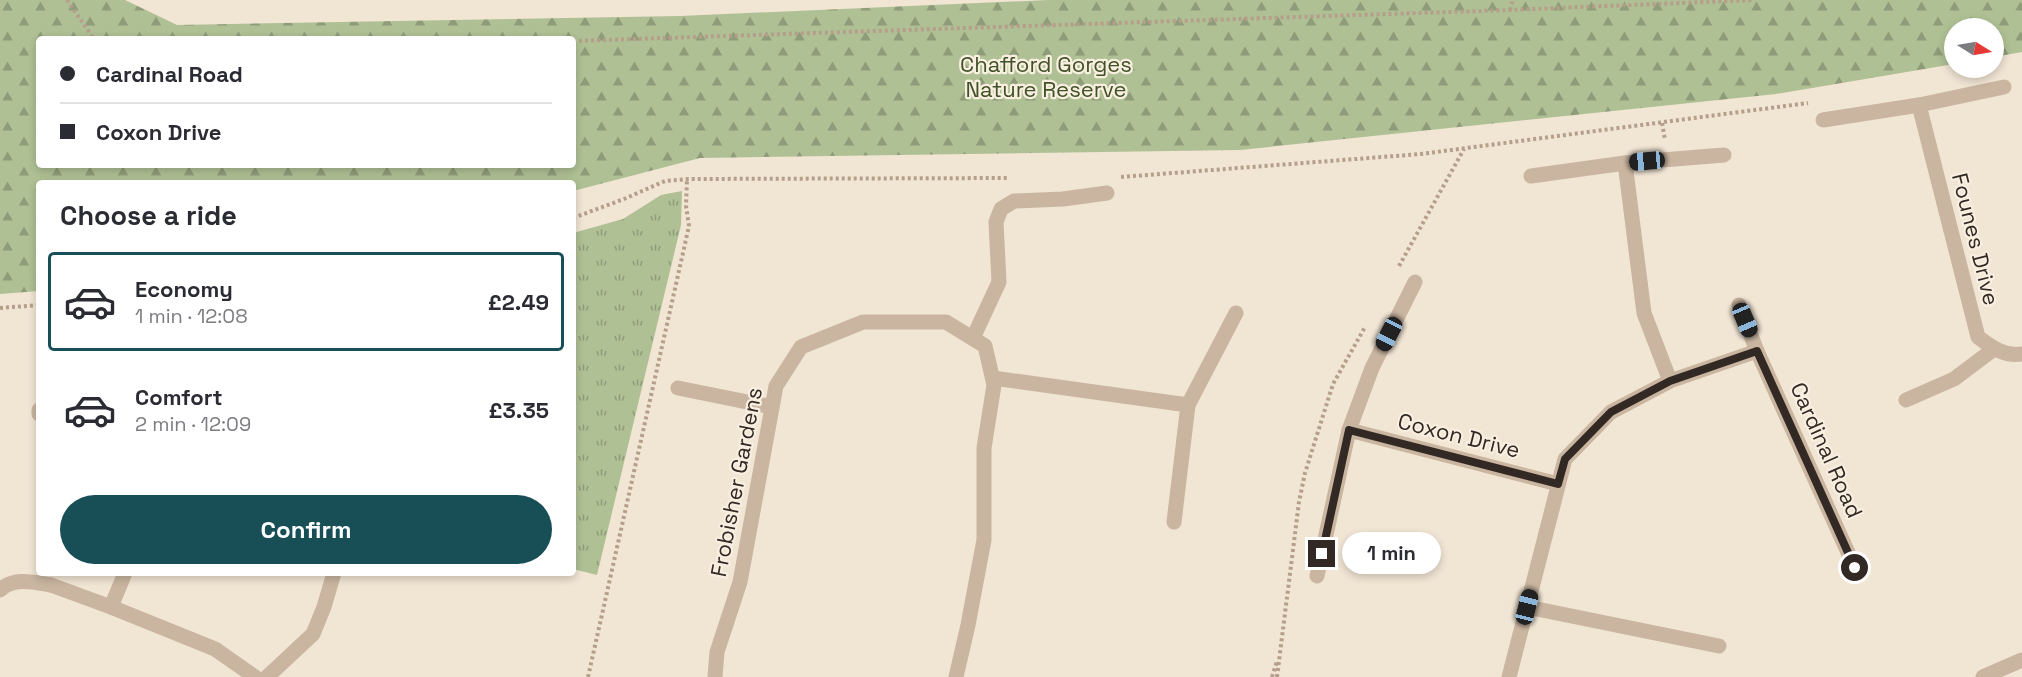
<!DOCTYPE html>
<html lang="en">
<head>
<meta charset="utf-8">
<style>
  :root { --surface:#fff; --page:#f2f2f3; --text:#2b2b33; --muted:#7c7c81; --line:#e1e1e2; --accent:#184e56 }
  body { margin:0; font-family:"Space Grotesk",sans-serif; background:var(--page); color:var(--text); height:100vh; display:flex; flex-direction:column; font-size:22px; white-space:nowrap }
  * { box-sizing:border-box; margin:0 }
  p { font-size:20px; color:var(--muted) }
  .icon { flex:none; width:33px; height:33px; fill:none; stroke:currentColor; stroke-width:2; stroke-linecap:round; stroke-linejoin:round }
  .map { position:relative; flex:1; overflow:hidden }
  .drawer { position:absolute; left:36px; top:180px; width:540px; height:396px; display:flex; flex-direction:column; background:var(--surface); border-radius:6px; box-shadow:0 3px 9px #0003 }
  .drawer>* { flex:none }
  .guide { position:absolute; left:36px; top:36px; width:540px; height:132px; border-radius:6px; box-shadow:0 3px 9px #0003; display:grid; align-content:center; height:132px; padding:0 24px; background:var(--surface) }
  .needle { width:39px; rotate:101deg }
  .tools { position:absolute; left:1944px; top:18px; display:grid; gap:12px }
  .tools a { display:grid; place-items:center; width:60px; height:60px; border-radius:50%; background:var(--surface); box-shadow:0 3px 9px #0003; font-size:30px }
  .end { position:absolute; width:27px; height:27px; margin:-14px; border:8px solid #332924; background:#fff; box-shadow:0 0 0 3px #fff }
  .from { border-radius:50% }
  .bubble { position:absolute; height:42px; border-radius:21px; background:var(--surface); box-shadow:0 3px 9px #0003; font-size:20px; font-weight:700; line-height:42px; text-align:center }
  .car { position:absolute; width:18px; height:36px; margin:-18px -9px; border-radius:8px; box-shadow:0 0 4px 2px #0007; background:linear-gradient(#222 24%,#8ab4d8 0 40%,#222 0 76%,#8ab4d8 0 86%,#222 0) }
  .guide b { display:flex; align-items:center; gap:21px; height:57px; font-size:22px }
  .guide b+b { border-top:2px solid var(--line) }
  .guide i { width:15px; height:15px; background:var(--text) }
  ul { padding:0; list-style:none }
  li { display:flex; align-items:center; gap:18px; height:99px; margin:0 12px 9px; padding:0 12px; border:3px solid transparent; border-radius:6px }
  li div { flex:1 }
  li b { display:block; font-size:22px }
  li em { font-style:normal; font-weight:700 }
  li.current { border-color:var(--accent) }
  li>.icon { width:54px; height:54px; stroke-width:1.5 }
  h2 { padding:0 24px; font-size:27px; line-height:72px }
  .primary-button { display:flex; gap:12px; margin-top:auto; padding:12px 24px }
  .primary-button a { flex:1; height:69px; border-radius:36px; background:var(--accent); color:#fff; font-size:24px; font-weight:700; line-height:69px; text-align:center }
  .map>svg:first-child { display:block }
</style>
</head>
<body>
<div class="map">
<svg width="2022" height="677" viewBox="0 0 2022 677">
  <defs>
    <pattern id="grass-tufts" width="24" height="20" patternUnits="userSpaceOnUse" patternTransform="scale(1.5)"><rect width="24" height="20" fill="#afc094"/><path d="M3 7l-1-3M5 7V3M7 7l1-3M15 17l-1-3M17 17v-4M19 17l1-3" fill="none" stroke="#8f9c79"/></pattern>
    <pattern id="forest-firs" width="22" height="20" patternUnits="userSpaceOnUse" patternTransform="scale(1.5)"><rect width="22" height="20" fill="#afc094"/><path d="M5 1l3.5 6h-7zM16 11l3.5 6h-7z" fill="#8f9c79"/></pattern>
  </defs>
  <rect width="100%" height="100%" fill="#f1e5d4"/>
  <polygon fill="url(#grass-tufts)" points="682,191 681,225 597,575 573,569 573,233 623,219 661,195"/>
  <path fill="url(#forest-firs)" fill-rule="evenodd" d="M0,0H125L177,25L680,16L1049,0H2022V52L1994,57V28H1954V64L1776,94L1240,150L700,158L573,191V183H39V291L0,294ZM39,39H573V165H39Z"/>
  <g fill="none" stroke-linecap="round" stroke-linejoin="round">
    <g stroke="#b59f8b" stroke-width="4" stroke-dasharray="3 3" stroke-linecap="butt">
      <polyline points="67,0 94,39"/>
      <polyline points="1510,10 1513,0"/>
      <polyline points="573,41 1510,10 1753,0"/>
      <polyline points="1662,123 1665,140"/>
      <polyline points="1121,177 1421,154 1808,103"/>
      <polyline points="573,218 624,199 665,181 688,179 1009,178"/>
      <polyline points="1399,266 1464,149"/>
      <polyline points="0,308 39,305"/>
      <polyline points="588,677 689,226 686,206 687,179"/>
      <polyline points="1272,677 1277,661"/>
      <polyline points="1277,677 1299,502 1305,473 1333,384 1365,327"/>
    </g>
    <g stroke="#c9b5a0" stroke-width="15">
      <polyline points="973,338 999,282 996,222 1001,209 1014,201 1063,199 1107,193"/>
      <polyline points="678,388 772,407"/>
      <polyline points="1906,400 1954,379 1994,349"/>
      <polyline points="39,410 39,414"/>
      <path d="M0,590C14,577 33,582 51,585"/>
      <polyline points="111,607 125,573"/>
      <polyline points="1527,607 1719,646"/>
      <polyline points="267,677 313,634 324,607 334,573"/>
    </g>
    <g stroke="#c9b5a0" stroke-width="15">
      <path d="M1919,105L1978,337C1991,347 2005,357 2022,354"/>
      <polyline points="1823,120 1919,105 2004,87"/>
      <polyline points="1625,163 1644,313 1670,381"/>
      <polyline points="1531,176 1625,163 1724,155"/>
      <polyline points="1739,305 1757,351 1855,568"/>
      <polyline points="993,378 1188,405 1236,313"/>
      <polyline points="1349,430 1558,484"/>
      <polyline points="1174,522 1188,405"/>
      <polyline points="1317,576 1349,430 1372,368 1415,282"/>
      <polyline points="51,585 111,607 215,649 255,677"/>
      <polyline points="715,677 717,652 740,582 776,386 801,347 863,322 946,322 985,346 994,385 984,448 984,540 968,625 956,677"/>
      <polyline points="1509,677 1565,459 1611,412 1670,381 1757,351"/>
      <polyline points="1983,677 2022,660"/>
    </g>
  </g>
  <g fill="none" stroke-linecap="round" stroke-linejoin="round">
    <polyline stroke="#332924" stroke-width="8" points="1322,554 1349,430 1558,484 1565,459 1611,412 1670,381 1757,351 1855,568"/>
  </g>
  <g text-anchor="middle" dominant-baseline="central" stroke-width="4.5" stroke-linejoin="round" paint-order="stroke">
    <g font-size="22" fill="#405227" stroke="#f9efe0">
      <text x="1046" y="64">Chafford Gorges<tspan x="1046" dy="25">Nature Reserve</tspan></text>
    </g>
    <g font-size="22" fill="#332924" stroke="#f9efe0">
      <text transform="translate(1976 239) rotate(76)">Founes Drive</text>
      <text transform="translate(1459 435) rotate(14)">Coxon Drive</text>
      <text transform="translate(1827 450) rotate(66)">Cardinal Road</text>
      <text transform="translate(736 482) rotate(-79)">Frobisher Gardens</text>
    </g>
  </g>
</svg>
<div class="tools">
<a><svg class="needle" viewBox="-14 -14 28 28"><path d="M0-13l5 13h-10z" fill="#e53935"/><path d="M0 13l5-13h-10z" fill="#7c7c81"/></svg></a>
</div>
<i class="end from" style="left:1855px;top:568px"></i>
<i class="end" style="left:1322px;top:554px"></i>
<div class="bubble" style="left:1342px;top:532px;width:99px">1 min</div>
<i class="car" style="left:1647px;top:161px;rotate:265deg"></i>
<i class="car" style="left:1745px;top:320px;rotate:157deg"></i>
<i class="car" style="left:1389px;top:334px;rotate:207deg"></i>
<i class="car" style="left:1527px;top:607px;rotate:14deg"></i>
<div class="guide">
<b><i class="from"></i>Cardinal Road</b>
<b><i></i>Coxon Drive</b>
</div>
<section class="drawer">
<h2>Choose a ride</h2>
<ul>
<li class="current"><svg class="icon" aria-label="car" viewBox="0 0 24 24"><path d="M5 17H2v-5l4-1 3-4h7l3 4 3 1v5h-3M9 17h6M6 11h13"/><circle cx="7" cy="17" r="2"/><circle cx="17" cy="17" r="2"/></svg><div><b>Economy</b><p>1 min · 12:08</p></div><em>£2.49</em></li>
<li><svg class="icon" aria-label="car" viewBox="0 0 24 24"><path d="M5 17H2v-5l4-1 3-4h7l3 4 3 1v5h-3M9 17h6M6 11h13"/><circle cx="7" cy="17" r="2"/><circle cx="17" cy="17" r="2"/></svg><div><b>Comfort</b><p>2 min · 12:09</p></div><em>£3.35</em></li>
</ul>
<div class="primary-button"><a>Confirm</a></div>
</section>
</div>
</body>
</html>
